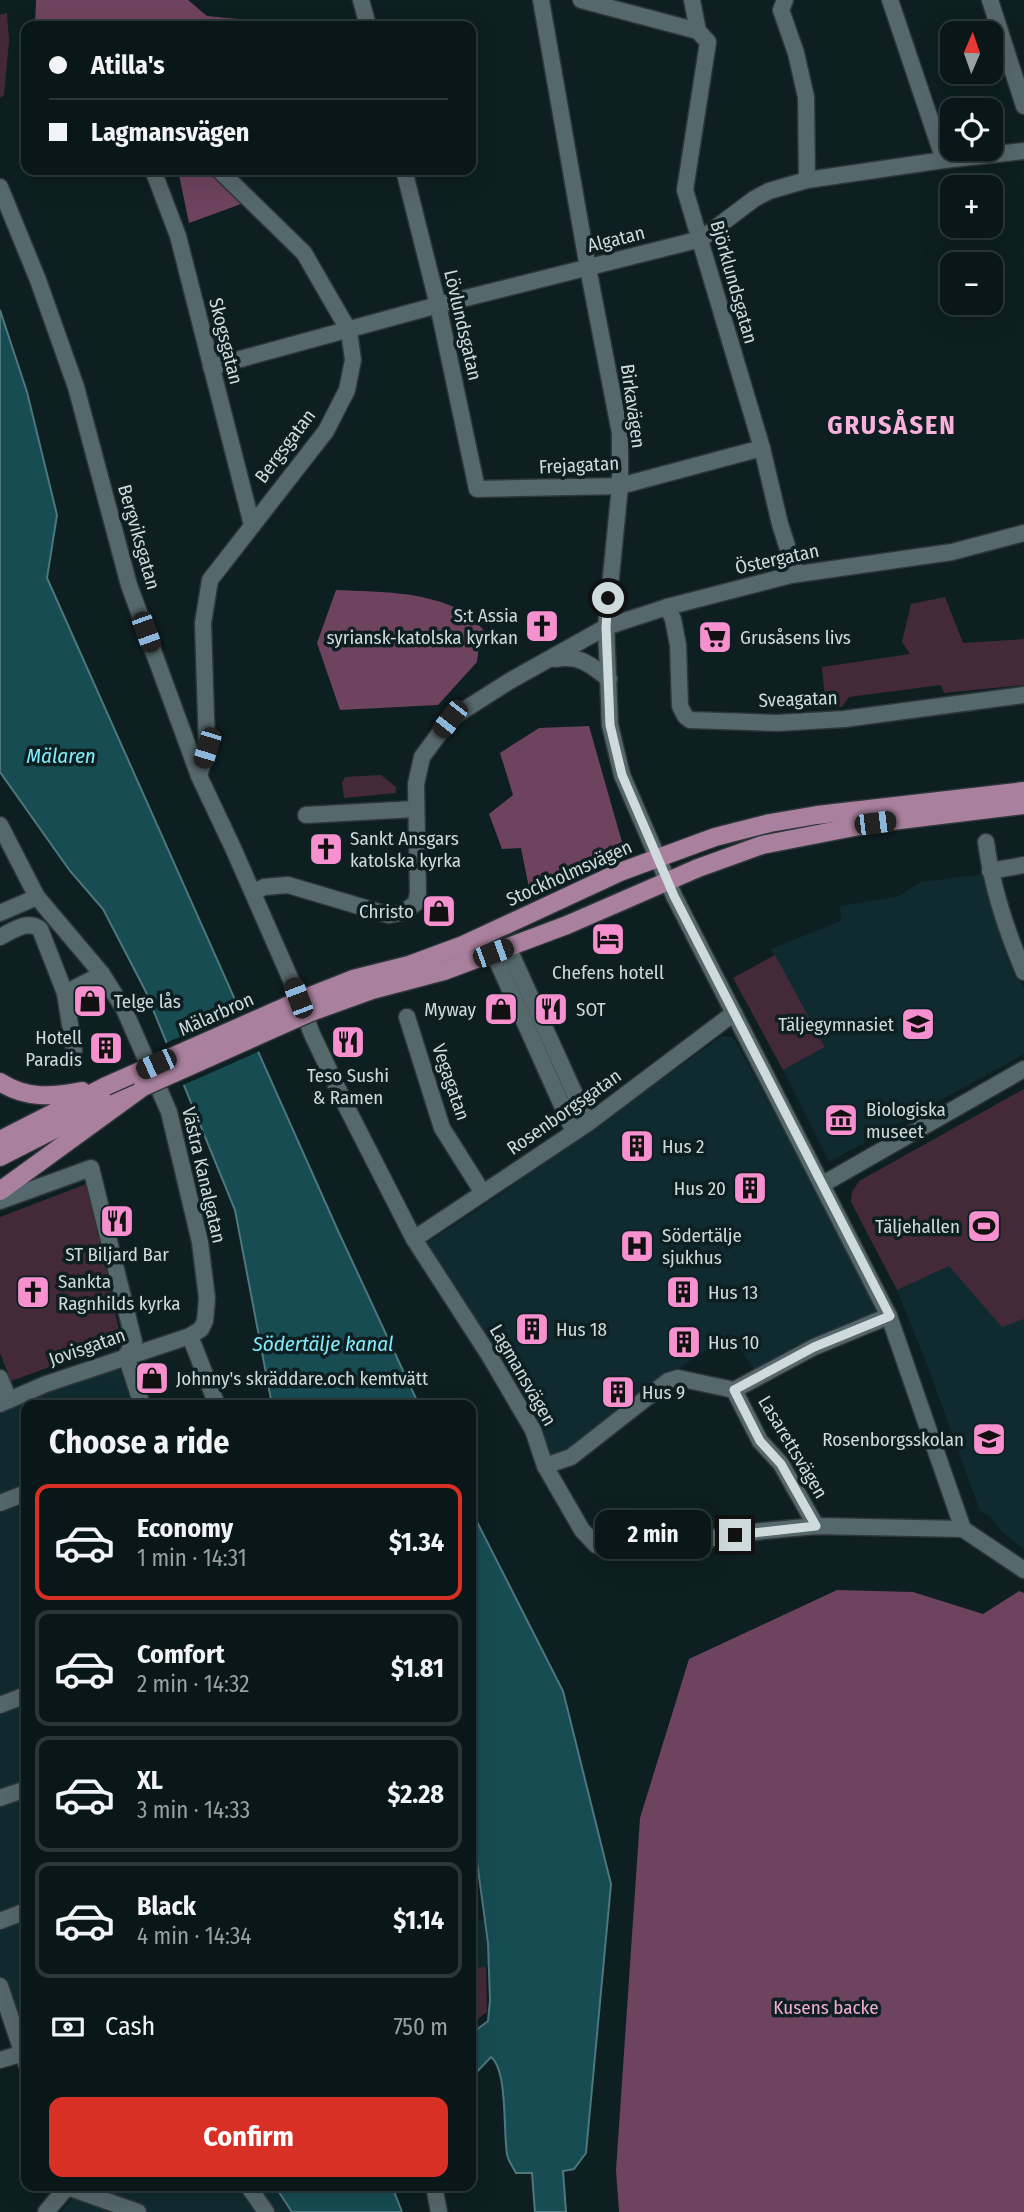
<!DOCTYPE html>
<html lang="en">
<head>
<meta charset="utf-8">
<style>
  :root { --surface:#0a1719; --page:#182426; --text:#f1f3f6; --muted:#999fa2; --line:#2a3638; --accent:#d93025 }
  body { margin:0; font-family:"Fira Sans Condensed",sans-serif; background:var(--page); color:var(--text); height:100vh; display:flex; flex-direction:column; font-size:26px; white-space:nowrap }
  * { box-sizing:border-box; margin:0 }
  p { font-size:23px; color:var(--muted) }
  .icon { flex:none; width:38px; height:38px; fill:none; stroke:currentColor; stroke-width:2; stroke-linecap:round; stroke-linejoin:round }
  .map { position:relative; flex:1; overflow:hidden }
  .details { position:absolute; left:21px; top:1400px; width:455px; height:791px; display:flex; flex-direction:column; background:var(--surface); border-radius:14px; box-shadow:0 7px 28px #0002,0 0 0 2px var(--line) }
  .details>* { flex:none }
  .guide { position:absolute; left:21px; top:21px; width:455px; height:154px; border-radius:14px; box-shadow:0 7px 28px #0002,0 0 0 2px var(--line); display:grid; align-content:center; height:154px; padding:0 28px; background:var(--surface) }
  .needle { width:46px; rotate:2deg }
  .tools { position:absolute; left:940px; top:21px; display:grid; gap:14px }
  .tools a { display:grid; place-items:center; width:63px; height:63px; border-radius:14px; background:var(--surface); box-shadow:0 7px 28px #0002,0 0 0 2px var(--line); font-size:35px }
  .end { position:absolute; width:32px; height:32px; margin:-16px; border:9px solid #cfdadc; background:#111; box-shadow:0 0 0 4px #111 }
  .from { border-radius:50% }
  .bubble { position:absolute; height:49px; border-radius:14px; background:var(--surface); box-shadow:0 7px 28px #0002,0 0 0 2px var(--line); font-size:23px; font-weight:700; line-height:49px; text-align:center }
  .car { position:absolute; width:21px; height:42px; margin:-21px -10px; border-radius:9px; box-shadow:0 0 5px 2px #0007; background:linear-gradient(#222 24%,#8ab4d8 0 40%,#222 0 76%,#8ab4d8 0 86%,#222 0) }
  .guide b { display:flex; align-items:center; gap:24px; height:66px; font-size:26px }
  .guide b+b { border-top:2px solid var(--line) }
  .guide i { width:18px; height:18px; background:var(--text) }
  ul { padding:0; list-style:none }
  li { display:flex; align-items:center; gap:21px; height:116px; margin:0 14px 10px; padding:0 14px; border:4px solid var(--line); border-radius:14px }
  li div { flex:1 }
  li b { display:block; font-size:26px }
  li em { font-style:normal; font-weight:700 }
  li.on { border-color:var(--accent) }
  li>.icon { width:63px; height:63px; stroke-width:1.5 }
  h2 { padding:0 28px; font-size:32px; line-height:84px }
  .pay { display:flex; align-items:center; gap:18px; height:77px; padding:0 28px; font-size:26px }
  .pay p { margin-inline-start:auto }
  .cta { display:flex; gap:14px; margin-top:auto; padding:14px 28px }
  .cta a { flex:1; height:80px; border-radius:14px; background:var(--accent); color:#fff; font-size:28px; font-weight:700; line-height:80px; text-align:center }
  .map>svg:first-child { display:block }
</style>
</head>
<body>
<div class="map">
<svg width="1024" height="2212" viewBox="0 0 1024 2212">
  <rect width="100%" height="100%" fill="#0d1f21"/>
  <g fill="#102b2f">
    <polygon points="985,874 995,920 1007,957 1024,988 1024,1054 829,1162 783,1070 825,1047 771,949 841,921 840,906 897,897 921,882"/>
    <polygon points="722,1036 733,1037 861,1273 879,1312 756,1372 730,1334 678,1369 560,1456 555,1457 550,1455 529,1408 428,1249 427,1243 485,1205"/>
    <polygon points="949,1266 1002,1326 1024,1319 1024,1549 1000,1530 990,1516 980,1511 928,1367 897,1290"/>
    <polygon points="118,1365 133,1405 26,1405 26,2057 0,1982 0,1370 13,1401"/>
    <polygon points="485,1919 489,1967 471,1968 471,1922"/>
    <polygon points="70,2186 274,2186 292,2212 60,2212 72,2199"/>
  </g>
  <g fill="#442a39">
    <polygon points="7,13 9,41 4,95 0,98 0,15"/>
    <polygon points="945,597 963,643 1024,639 1024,685 944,693 941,685 849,697 842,707 828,707 825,700 822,667 910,654 902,642 911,604"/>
    <polygon points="381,775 396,787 396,793 344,798 342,783 345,777"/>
    <polygon points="775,955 825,1047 783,1070 733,978"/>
    <polygon points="1024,1089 1024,1319 1002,1327 949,1266 897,1290 851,1202 852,1192 859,1181"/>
    <polygon points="89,1183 121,1341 11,1381 0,1353 0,1217"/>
    <polygon points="486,1967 487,2012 471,2024 471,1968"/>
  </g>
  <g fill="#6e435d">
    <polygon points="36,0 188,0 207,16 268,22 270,26 35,26"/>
    <polygon points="178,170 208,170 241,204 189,223"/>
    <path d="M336,590C380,592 421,591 461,610C470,615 478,625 486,632L479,644L477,662L438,705L340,710L317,643Z"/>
    <polygon points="589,726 622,842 530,893 521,848 502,849 489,814 513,795 500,753 539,728"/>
    <polygon points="837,1590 913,1592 983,1614 1019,1591 1024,1593 1024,2212 619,2212 616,2170 640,1818 689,1659"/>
  </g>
  <g fill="#174c53" stroke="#4e777c" stroke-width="2">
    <polygon points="0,310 27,392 57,515 47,578 339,1233 419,1405 272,1405 235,1210 145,990 103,909 70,871 0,772"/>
    <path d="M471,1510L563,1691L611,1884L586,2153L574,2169L563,2171L566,2212H535L532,2173H516C513,2167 508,2161 507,2154C503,2131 508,2071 491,2057L471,2078V2034L488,2021L490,2000L488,1943L471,1817Z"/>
    <polygon points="275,2186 396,2186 395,2194 402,2212 292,2212"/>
  </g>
  <polygon fill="#0d1f21" points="243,1008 262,1050 181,1086 164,1044"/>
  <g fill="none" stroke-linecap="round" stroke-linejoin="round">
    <g stroke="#2e3639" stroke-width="19">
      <g id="minor">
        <polyline points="361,0 368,26"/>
        <polyline points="541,0 588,268 620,433 620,486 606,627 610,725 622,775 674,896 889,1316 963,1529 1024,1570"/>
        <polyline points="581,0 698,31"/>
        <polyline points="692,0 698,31 708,42 685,190 762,448 780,524 796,574"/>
        <polyline points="785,0 781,10 796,53 806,97 807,180"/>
        <polyline points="890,0 944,160"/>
        <polyline points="990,0 1024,106"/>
        <polyline points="153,170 178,236 252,525"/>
        <polyline points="404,170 438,305 477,489 620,486 762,448"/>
        <polyline points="0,187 38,280 76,387 129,585 199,776 233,848 291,980 312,1034 346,1106 414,1239 489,1355 533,1430 545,1466 582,1530 596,1545 628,1550 762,1531 816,1526 963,1529"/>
        <polyline points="211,367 438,305 701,239 754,199 769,191 807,180 944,160 1024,151"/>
        <polyline points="667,607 673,619 678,645 680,706 685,716 690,720 777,723 844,719 1024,695"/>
        <path d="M555,659C581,655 589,664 609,679"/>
        <polyline points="199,776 207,748 203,623 210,580 326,431 347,390 353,360 349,331 304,253 220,171"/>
        <polyline points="306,815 415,809"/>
        <polyline points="0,825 37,897 102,974 124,1009 169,1112 200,1242 207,1298 205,1321 201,1329 190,1336 46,1384 0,1404"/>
        <path d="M986,842C992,888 1006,930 1024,972"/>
        <polyline points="990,871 1024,865"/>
        <polyline points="253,893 264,887 288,885 389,915 404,912 416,903 418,893 416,784 422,757 450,719 508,682 606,627 667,607 791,575 952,552 1024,533"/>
        <polyline points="0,913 37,897"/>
        <path d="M0,937C12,931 28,919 40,929L65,993"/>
        <polyline points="508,947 588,1123"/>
        <polyline points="493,952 574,1132"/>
        <polyline points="407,1017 442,1128 483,1193"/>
        <polyline points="74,1050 65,993 102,974"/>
        <polyline points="823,1184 1024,1069"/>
        <polyline points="0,1201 91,1168 134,1342 126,1356"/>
        <polyline points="414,1239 588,1123 734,1013"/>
        <polyline points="190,1336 217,1405"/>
        <polyline points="126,1356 142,1405"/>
        <polyline points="0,1378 9,1400"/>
        <polyline points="734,1390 760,1441 781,1464 816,1526"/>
        <polyline points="545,1466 571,1457 668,1381 678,1378 734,1390 814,1347 889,1316"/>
        <polyline points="0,1503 26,1493"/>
        <polyline points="0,1705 26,1695"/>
        <polyline points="0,1798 26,1789"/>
        <polyline points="0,1921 26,1911"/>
        <polyline points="0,1986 26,2063"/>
        <polyline points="0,2060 23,2053"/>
        <polyline points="248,2186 266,2212"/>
        <polyline points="434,2186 439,2212"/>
        <polyline points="67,2187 138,2212"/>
        <polyline points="46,2212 68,2186"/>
      </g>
    </g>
    <g stroke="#2e3639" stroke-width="21">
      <g id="major">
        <polyline points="305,998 353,979 409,965 463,945 620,872 715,837 770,823 817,815 1024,791"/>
        <polyline points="311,1012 372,990 444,971 567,925 698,868 762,845 875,823 1024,805"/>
        <path d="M0,1082C26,1099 53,1097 82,1091"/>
        <polyline points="0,1140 106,1086"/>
        <polyline points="0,1157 120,1096"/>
        <polyline points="0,1191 143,1087"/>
      </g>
    </g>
    <use href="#minor" stroke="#55686b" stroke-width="16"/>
    <use href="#major" stroke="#a9819e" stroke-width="18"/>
    <g stroke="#2e3639" stroke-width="21" stroke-linecap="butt">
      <g id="major-bridge">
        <polyline points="106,1086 305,998"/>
        <polyline points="143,1087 311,1012"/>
      </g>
    </g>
    <use href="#major-bridge" stroke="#a9819e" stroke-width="18"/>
  </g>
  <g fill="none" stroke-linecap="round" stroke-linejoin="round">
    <polyline stroke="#cfdadc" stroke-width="9" points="608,598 606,627 610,725 622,775 674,896 890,1316 814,1347 734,1390 760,1441 781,1464 816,1526 735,1535"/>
  </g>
  <defs>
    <g id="church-square" transform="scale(1.75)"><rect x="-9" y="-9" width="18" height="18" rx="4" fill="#f790ce" stroke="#0d1f21"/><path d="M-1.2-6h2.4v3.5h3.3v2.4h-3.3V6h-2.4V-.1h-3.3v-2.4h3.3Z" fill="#111"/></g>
    <g id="supermarket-square" transform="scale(1.75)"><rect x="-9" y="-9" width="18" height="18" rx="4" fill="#f790ce" stroke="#0d1f21"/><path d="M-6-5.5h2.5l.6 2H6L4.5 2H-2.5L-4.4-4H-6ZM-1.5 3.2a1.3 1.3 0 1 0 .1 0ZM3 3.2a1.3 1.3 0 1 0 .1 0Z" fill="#111"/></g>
    <g id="shop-square" transform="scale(1.75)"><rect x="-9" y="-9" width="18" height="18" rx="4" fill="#f790ce" stroke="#0d1f21"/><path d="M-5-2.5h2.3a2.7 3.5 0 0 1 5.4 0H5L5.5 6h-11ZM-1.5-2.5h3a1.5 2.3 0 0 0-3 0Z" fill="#111"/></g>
    <g id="hotel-square" transform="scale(1.75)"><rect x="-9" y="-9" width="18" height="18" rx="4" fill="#f790ce" stroke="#0d1f21"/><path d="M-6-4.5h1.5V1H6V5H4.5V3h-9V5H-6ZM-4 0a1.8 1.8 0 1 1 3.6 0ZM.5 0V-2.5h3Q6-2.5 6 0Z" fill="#111"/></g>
    <g id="restaurant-square" transform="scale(1.75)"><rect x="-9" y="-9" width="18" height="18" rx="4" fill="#f790ce" stroke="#0d1f21"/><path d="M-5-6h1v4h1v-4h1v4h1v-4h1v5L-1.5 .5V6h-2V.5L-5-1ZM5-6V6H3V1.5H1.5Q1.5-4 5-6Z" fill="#111"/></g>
    <g id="school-square" transform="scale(1.75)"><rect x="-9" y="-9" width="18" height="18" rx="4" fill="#f790ce" stroke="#0d1f21"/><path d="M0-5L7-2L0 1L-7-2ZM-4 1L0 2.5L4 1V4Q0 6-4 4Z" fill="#111"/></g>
    <g id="building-square" transform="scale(1.75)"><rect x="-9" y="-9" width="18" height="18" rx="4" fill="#f790ce" stroke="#0d1f21"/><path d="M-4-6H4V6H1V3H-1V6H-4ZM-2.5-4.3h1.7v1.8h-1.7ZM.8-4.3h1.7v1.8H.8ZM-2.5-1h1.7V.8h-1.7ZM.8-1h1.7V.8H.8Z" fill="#111"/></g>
    <g id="museum-square" transform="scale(1.75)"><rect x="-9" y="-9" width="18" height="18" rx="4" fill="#f790ce" stroke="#0d1f21"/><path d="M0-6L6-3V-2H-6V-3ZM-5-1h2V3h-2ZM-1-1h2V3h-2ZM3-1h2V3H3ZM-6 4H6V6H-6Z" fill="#111"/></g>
    <g id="stadium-square" transform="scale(1.75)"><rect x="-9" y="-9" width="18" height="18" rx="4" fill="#f790ce" stroke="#0d1f21"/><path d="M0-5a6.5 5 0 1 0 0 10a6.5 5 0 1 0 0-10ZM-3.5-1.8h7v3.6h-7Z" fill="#111"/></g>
    <g id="hospital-square" transform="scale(1.75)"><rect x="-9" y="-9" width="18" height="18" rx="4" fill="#f790ce" stroke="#0d1f21"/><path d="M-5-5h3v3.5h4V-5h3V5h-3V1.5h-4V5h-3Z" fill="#111"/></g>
  </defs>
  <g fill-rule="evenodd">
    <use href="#church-square" x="542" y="626"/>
    <use href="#supermarket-square" x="715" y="637"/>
    <use href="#church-square" x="326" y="849"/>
    <use href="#shop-square" x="439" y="911"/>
    <use href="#hotel-square" x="608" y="939"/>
    <use href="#shop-square" x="90" y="1001"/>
    <use href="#shop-square" x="501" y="1009"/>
    <use href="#restaurant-square" x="551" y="1009"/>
    <use href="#school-square" x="918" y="1024"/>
    <use href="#restaurant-square" x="348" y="1042"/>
    <use href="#building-square" x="106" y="1048"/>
    <use href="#museum-square" x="841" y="1120"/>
    <use href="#building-square" x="637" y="1146"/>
    <use href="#building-square" x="750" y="1188"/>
    <use href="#restaurant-square" x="117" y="1221"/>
    <use href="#stadium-square" x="984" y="1226"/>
    <use href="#hospital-square" x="637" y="1246"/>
    <use href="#church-square" x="33" y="1292"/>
    <use href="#building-square" x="683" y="1292"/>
    <use href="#building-square" x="532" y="1329"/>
    <use href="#building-square" x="684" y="1342"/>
    <use href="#shop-square" x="152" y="1378"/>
    <use href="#building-square" x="618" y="1392"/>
    <use href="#school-square" x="989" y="1439"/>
  </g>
  <g text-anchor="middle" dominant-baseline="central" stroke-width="7" stroke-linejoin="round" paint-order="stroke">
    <g font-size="19" fill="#cfdadc" stroke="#0d1f21">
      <text transform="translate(616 239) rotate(-14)">Algatan</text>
      <text transform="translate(734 282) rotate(74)">Björklundsgatan</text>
      <text transform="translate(463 325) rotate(77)">Lövlundsgatan</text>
      <text transform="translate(226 341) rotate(76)">Skogsgatan</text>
      <text transform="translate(633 406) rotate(82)">Birkavägen</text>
      <text transform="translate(285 446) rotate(-53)">Bergsgatan</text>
      <text transform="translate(579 465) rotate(-3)">Frejagatan</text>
      <text transform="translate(139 537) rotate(74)">Bergviksgatan</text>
      <text transform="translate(777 559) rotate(-12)">Östergatan</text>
      <text transform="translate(798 699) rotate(-2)">Sveagatan</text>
      <text transform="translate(569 873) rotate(-24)">Stockholmsvägen</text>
      <text transform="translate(216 1014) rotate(-24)">Mälarbron</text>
      <text transform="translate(451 1082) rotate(71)">Vegagatan</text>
      <text transform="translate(564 1112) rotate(-35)">Rosenborgsgatan</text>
      <text transform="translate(204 1175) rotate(77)">Västra Kanalgatan</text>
      <text transform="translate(87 1347) rotate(-19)">Jovisgatan</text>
      <text transform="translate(523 1375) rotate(60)">Lagmansvägen</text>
      <text transform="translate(793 1447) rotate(59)">Lasarettsvägen</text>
    </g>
    <g font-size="19" fill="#cfdadc" stroke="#0d1f21" text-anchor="start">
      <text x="518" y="615" text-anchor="end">S:t Assia<tspan x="518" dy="22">syriansk-katolska kyrkan</tspan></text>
      <text x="740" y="637">Grusåsens livs</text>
      <text x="350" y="838">Sankt Ansgars<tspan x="350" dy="22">katolska kyrka</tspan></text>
      <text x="414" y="911" text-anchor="end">Christo</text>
      <text x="608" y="972" text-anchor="middle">Chefens hotell</text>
      <text x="114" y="1001">Telge lås</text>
      <text x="476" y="1009" text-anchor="end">Myway</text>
      <text x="576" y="1009">SOT</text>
      <text x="894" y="1024" text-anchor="end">Täljegymnasiet</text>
      <text x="82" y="1037" text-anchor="end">Hotell<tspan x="82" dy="22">Paradis</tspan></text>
      <text x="348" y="1075" text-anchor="middle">Teso Sushi<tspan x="348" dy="22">&amp; Ramen</tspan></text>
      <text x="866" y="1109">Biologiska<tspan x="866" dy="22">museet</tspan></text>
      <text x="662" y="1146">Hus 2</text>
      <text x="726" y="1188" text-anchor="end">Hus 20</text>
      <text x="960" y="1226" text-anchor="end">Täljehallen</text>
      <text x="662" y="1235">Södertälje<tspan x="662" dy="22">sjukhus</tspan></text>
      <text x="117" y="1254" text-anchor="middle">ST Biljard Bar</text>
      <text x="58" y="1281">Sankta<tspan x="58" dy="22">Ragnhilds kyrka</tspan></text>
      <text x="708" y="1292">Hus 13</text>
      <text x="556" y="1329">Hus 18</text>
      <text x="708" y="1342">Hus 10</text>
      <text x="176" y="1378">Johnny's skräddare.och kemtvätt</text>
      <text x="642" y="1392">Hus 9</text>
      <text x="964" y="1439" text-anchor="end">Rosenborgsskolan</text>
    </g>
    <g font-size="19" fill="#f3abd5" stroke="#0d1f21">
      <text x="826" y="2007">Kusens backe</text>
    </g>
    <g font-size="21" font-style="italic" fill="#83ecfb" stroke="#0d1f21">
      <text x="61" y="756">Mälaren</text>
      <text x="323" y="1344">Södertälje kanal</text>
    </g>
    <g font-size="26" font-weight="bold" letter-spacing="2" fill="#fab1db" stroke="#0d1f21">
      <text x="892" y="425">GRUSÅSEN</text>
    </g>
  </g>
</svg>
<div class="tools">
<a><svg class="needle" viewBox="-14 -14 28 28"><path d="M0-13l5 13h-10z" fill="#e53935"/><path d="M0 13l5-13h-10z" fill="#999fa2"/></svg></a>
<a><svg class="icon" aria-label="locate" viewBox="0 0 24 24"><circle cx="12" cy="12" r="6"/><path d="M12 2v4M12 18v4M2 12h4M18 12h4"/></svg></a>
<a>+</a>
<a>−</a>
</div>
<i class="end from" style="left:608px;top:598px"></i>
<i class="end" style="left:735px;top:1535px"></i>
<div class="bubble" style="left:595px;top:1510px;width:116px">2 min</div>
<i class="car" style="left:146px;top:632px;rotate:160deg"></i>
<i class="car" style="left:450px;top:719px;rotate:218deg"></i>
<i class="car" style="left:207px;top:748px;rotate:197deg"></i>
<i class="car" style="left:875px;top:823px;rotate:83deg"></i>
<i class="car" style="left:493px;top:953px;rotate:70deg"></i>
<i class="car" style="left:298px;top:998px;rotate:339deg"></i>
<i class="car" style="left:156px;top:1064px;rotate:246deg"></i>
<div class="guide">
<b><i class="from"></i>Atilla's</b>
<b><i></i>Lagmansvägen</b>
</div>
<section class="details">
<h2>Choose a ride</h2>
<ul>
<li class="on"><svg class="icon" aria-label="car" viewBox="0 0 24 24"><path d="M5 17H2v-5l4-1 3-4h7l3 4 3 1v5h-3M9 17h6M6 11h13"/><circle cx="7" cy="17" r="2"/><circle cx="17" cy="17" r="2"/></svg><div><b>Economy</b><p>1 min · 14:31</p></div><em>$1.34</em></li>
<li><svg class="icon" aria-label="car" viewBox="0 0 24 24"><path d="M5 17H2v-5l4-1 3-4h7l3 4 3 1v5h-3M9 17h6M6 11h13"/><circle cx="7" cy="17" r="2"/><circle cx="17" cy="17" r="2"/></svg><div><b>Comfort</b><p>2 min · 14:32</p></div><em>$1.81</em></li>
<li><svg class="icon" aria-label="car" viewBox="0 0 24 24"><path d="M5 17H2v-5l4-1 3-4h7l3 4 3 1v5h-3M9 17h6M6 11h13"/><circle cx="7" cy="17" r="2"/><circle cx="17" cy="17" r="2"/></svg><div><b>XL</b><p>3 min · 14:33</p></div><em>$2.28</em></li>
<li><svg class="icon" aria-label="car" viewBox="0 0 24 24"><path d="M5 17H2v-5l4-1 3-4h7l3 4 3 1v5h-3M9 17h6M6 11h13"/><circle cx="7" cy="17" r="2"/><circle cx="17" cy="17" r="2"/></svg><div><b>Black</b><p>4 min · 14:34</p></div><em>$1.14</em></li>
</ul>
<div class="pay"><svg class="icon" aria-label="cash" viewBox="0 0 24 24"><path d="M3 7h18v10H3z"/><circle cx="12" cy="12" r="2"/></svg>Cash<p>750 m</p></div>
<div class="cta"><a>Confirm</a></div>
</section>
</div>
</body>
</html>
